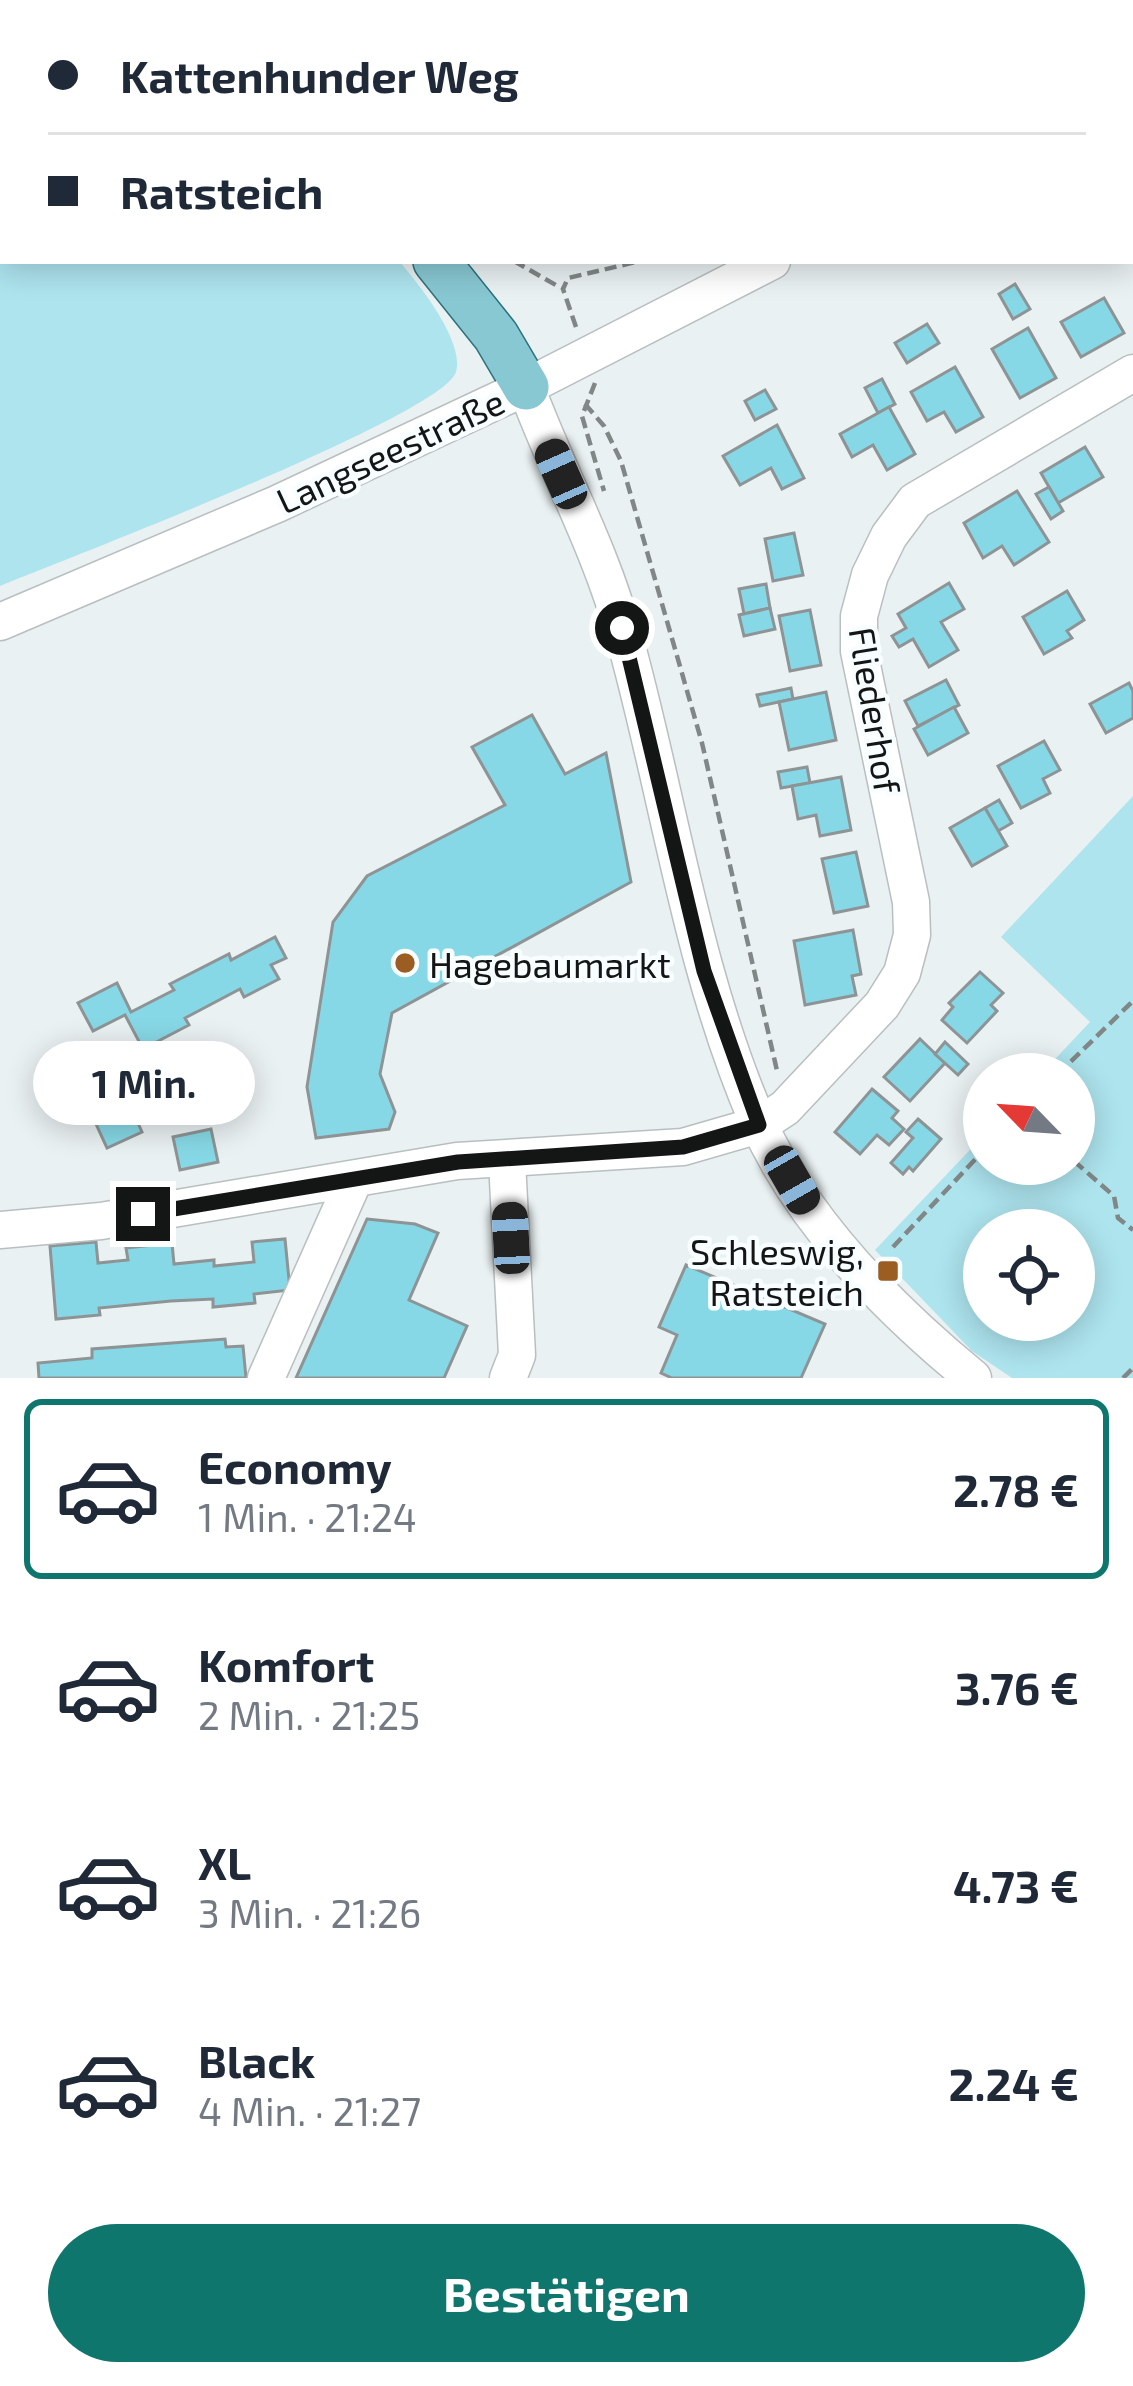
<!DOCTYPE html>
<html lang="de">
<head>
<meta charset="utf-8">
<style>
  :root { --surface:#fff; --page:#f6f6f7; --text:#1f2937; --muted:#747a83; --line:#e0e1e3; --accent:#0f766e }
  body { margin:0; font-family:"Exo 2",sans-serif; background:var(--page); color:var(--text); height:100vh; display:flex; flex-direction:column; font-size:45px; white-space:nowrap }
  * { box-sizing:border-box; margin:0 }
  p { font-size:39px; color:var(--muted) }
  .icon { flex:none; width:66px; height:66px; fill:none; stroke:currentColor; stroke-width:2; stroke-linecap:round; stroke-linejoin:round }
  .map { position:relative; height:1378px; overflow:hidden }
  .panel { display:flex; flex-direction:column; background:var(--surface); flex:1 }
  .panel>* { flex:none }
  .top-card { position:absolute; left:0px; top:0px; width:1134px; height:264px; box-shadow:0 6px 30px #0003; display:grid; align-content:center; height:264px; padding:0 48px; background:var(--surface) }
  .needle { width:78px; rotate:295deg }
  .fabs { position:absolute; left:963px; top:1053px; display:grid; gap:24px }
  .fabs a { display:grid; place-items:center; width:132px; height:132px; border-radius:50%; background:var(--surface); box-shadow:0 6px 30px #0003; font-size:60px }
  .end { position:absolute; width:54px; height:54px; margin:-27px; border:15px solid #141616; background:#fff; box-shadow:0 0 0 6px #fff }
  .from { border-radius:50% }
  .bubble { position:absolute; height:84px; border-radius:42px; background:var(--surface); box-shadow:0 6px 30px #0003; font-size:39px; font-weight:700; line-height:84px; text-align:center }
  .car { position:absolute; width:36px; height:72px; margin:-36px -18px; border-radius:15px; box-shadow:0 0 9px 3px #0007; background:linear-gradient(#222 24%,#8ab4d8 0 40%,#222 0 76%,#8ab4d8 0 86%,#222 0) }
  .top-card b { display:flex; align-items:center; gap:42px; height:114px; font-size:45px }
  .top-card b+b { border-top:3px solid var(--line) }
  .top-card i { width:30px; height:30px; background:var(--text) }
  ul { padding:21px 0 0; list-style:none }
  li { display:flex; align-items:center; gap:36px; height:180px; margin:0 24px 18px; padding:0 24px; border:6px solid transparent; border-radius:18px }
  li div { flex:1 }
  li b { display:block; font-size:45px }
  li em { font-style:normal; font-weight:700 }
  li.current { border-color:var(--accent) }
  li>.icon { width:108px; height:108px; stroke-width:1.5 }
  .action { display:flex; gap:24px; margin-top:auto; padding:24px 48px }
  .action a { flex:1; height:138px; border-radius:72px; background:var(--accent); color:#fff; font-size:48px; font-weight:700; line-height:138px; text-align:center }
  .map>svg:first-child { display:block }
</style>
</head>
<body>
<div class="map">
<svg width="1133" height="1378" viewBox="0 0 1133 1378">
  <rect width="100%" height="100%" fill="#eaf1f2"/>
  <g fill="#ade4ee" fill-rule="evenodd">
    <path d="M0,5L3,261H399C419,284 465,342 456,372C442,416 63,560 0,586Z"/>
    <path d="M1133,796V1378H1012L972,1351L875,1250L984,1135V1164H1074V1074H1041L1090,1022L1001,937ZM984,1230H1074V1320H984Z"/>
  </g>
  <g fill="#87d8e6" stroke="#8e9495" stroke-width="3">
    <polygon points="1015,284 1030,309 1013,319 999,294"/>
    <polygon points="1104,298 1124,333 1081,357 1061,322"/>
    <polygon points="927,324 939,343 907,363 895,343"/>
    <polygon points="1028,328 1056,378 1020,398 992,349"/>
    <polygon points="955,367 983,417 956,432 944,412 927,421 911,392"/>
    <polygon points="882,379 895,404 878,413 865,388"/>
    <polygon points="765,390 776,409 755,420 745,401"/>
    <polygon points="889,407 915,454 887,470 873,445 852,457 840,434"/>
    <polygon points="777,425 804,478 782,489 771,468 740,485 723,456"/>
    <polygon points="1085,447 1103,477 1058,503 1041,473"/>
    <polygon points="1049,487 1063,511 1051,519 1036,494"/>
    <polygon points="1017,491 1049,542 1014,565 1002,546 983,558 964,523"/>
    <polygon points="794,533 803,575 773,581 765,539"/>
    <polygon points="949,583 964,609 941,622 958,650 929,667 913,639 899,647 892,636 906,628 898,614"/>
    <polygon points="766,584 770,608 744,614 739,589"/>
    <polygon points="1067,591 1084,620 1067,631 1072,638 1044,654 1023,617"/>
    <polygon points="770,608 775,629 744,636 739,615"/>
    <polygon points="810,610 821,665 790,671 779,616"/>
    <polygon points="946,680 959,705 918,726 905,701"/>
    <polygon points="1129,683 1133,691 1133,718 1106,733 1090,704"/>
    <polygon points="791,688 793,699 760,706 757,695"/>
    <polygon points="826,692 836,740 789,750 779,702"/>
    <polygon points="954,707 968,733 928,755 914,729"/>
    <polygon points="532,715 565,774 606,753 631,882 392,1013 380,1074 395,1112 389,1129 316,1138 307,1087 333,922 367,876 505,805 472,747"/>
    <polygon points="1044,741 1060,770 1043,779 1050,793 1021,808 998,766"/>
    <polygon points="807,767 810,783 781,788 778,772"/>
    <polygon points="841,777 851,830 820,836 816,815 798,819 792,786"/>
    <polygon points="999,800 1012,823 998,831 985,808"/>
    <polygon points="985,808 1007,846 972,866 950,828"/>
    <polygon points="856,852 868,906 834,913 822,859"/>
    <polygon points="853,930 861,974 852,976 856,995 805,1005 794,941"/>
    <polygon points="275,937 286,958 271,965 279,979 244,997 240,989 185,1018 189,1025 143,1049 125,1015 93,1031 78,1003 117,983 131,1012 174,990 170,984 229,954 231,960"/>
    <polygon points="980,972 1003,993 991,1005 997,1011 967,1043 942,1020 953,1007 949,1003"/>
    <polygon points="920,1039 945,1063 910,1101 884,1077"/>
    <polygon points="945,1042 968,1064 958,1075 935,1054"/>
    <polygon points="110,1062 142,1132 107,1148 75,1078"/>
    <polygon points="872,1089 898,1111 892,1118 904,1129 889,1145 877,1135 860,1154 835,1132"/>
    <polygon points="918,1119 941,1139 913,1171 909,1167 903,1174 891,1163 913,1138 906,1132"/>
    <polygon points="211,1129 218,1162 180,1170 173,1137"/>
    <polygon points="367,1219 415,1224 438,1233 409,1300 467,1326 444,1378 296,1378"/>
    <polygon points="285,1239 290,1290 254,1294 255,1303 213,1307 213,1299 171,1301 99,1308 100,1315 56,1319 50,1246 96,1242 98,1263 128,1260 126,1248 172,1243 174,1264 214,1260 214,1266 254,1262 252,1242"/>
    <polygon points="686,1265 825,1324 801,1378 672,1378 661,1373 677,1335 659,1327"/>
    <polygon points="225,1339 226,1347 243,1346 246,1378 39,1378 38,1363 92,1358 92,1349"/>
  </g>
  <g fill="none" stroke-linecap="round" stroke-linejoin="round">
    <g stroke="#b9bfc0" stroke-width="39">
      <g id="minor">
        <polyline points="536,0 539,3"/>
        <polyline points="579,3 591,0"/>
        <polyline points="1131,63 1133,61"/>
        <path d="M526,387C556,469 600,547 623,632C669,795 690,966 758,1122C803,1223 889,1309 973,1378"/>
        <polyline points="0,622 277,504 526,387 772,261"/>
        <polyline points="507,1161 517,1355 508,1378"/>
        <polyline points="0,1230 101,1221 457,1161 683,1147 759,1125 785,1108 882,1005 902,973 912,935 911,902 859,651 859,616 870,575 889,536 915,501 1133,373"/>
        <polyline points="266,1378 354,1180"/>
      </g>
    </g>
    <g stroke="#2c727d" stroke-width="48">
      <g id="major">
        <polyline points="36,0 44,3"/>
        <polyline points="436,261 496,336 526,387"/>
      </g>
    </g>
    <g stroke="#818686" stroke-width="4.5" stroke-dasharray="12 6" stroke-linecap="butt">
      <polyline points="136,0 143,3"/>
      <polyline points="318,0 323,3"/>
      <polyline points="902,0 904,3"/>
      <polyline points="977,3 979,0"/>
      <polyline points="514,261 561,288"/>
      <polyline points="576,327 563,289 568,278 640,261"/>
      <polyline points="595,383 582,416 604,491"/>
      <polyline points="585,404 604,426 621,461 702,743 778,1075"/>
      <polyline points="1058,1074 1133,1001"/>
      <polyline points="1074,1161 1114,1196 1118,1218 1133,1230"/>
      <polyline points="893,1247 984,1150"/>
      <polyline points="1123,1378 1133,1368"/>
    </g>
    <use href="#minor" stroke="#fff" stroke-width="36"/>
    <use href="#major" stroke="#88c8d3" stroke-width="45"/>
  </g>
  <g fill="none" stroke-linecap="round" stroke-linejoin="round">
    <polyline stroke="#141616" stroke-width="15" points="143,1214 458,1162 683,1147 759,1125 704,971 622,628"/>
  </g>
  <g fill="#9b5d22" stroke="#f8feff" stroke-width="4.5">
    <circle cx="405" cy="963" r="12"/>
    <rect x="876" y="1259" width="24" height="24" rx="6"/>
  </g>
  <g text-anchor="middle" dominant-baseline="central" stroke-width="9" stroke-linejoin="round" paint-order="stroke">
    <g font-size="36" fill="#141616" stroke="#f8feff">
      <text transform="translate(390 450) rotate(-25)">Langseestraße</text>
      <text transform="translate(876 710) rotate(81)">Fliederhof</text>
    </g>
    <g font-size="36" fill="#141616" stroke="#f8feff" text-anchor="start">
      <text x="429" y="963">Hagebaumarkt</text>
      <text x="864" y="1250" text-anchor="end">Schleswig,<tspan x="864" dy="41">Ratsteich</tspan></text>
    </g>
  </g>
</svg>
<div class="fabs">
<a><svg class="needle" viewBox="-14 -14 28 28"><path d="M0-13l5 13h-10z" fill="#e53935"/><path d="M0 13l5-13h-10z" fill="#747a83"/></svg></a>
<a><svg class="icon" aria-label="locate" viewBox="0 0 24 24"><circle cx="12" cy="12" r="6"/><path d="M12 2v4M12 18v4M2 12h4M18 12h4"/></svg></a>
</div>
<i class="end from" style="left:622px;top:628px"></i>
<i class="end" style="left:143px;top:1214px"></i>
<div class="bubble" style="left:33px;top:1041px;width:222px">1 Min.</div>
<i class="car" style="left:561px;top:474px;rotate:336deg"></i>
<i class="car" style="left:792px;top:1180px;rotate:150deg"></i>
<i class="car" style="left:511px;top:1238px;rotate:357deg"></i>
<div class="top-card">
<b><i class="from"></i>Kattenhunder Weg</b>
<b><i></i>Ratsteich</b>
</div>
</div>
<section class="panel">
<ul>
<li class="current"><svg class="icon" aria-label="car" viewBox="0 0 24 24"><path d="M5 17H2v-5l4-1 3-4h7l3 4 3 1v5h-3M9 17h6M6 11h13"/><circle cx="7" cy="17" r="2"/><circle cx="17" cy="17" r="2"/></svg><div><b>Economy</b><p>1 Min. · 21:24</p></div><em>2.78 €</em></li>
<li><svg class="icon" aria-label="car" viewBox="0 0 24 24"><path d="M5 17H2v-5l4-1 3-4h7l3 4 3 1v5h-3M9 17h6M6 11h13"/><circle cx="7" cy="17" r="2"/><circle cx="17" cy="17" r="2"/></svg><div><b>Komfort</b><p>2 Min. · 21:25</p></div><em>3.76 €</em></li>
<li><svg class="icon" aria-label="car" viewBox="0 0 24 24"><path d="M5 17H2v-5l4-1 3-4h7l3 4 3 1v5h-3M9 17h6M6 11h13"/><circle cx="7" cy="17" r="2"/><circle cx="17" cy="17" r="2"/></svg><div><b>XL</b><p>3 Min. · 21:26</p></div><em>4.73 €</em></li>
<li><svg class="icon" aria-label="car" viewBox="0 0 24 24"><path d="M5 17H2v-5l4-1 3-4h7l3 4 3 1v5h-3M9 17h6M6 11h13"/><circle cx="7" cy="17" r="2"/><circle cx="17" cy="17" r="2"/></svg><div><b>Black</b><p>4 Min. · 21:27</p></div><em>2.24 €</em></li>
</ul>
<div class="action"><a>Bestätigen</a></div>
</section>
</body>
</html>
